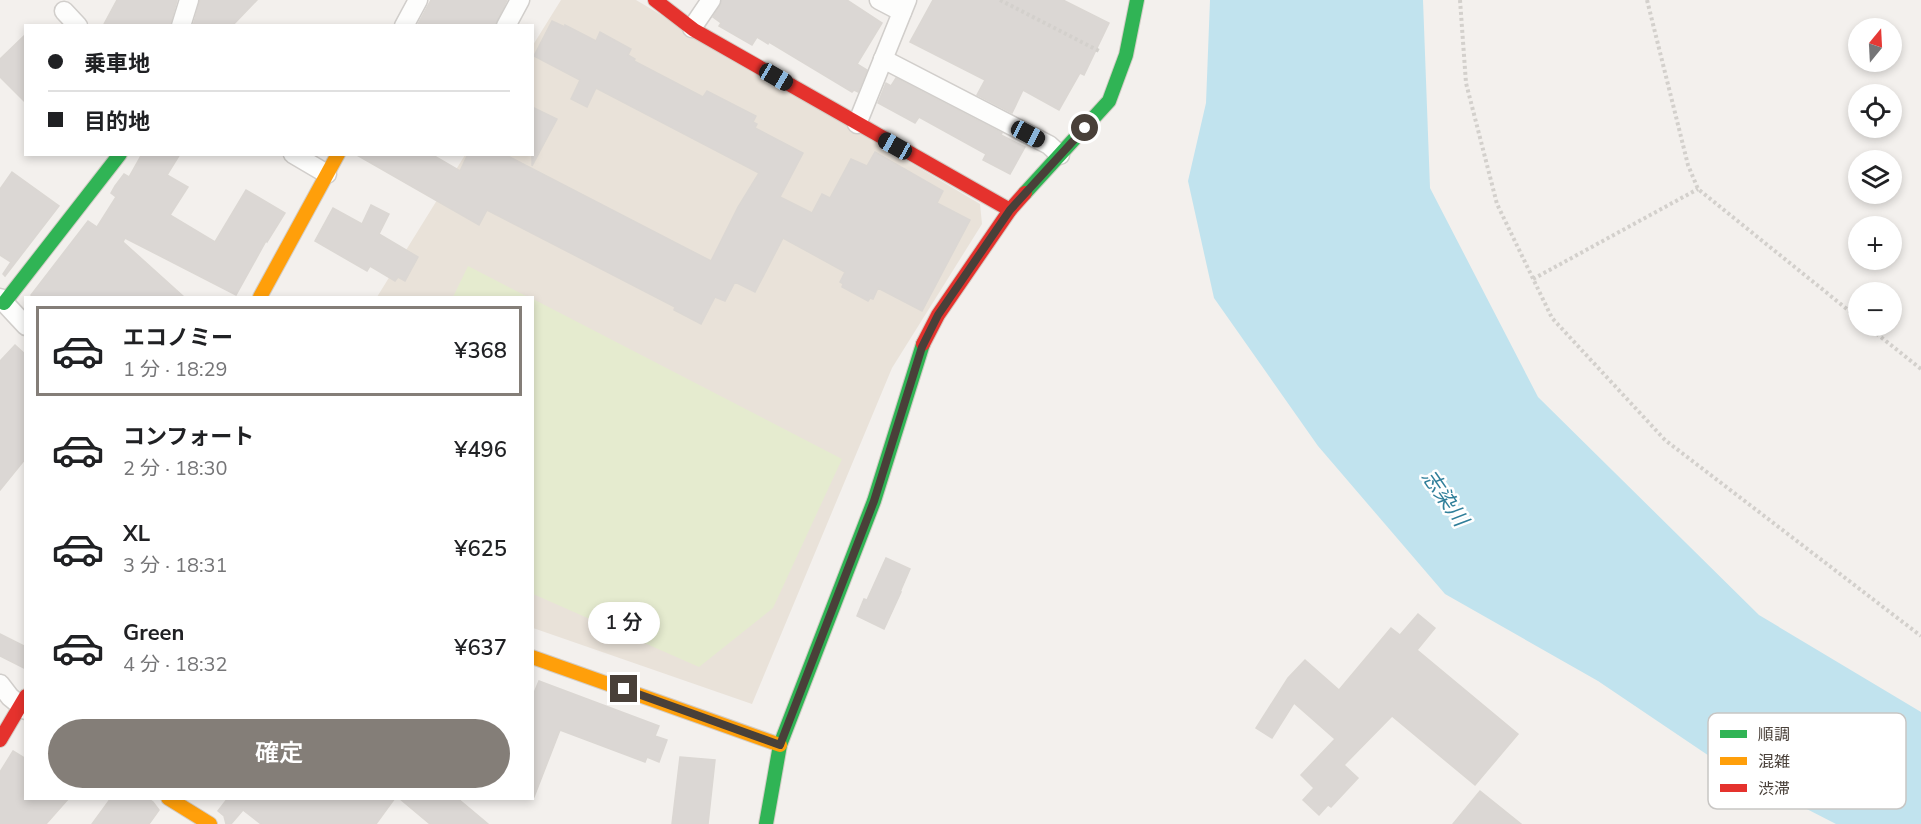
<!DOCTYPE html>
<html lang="ja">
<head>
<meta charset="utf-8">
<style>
  :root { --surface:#fff; --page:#f6f6f6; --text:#202124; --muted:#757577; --line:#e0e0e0; --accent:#847e78 }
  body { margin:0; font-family:"Nunito Sans","Noto Sans JP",sans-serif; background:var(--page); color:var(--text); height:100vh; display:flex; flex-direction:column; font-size:22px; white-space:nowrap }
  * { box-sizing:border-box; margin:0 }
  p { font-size:20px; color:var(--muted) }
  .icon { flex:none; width:33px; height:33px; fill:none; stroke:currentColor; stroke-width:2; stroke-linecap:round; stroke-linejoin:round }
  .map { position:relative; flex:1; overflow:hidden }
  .side { position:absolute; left:24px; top:296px; width:510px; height:504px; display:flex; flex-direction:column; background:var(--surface); border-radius:0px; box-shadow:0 3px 9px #0003 }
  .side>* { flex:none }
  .top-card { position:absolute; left:24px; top:24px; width:510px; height:132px; border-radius:0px; box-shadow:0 3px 9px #0003; display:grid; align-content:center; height:132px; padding:0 24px; background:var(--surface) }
  .needle { width:39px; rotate:18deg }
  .controls { position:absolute; left:1848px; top:18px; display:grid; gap:12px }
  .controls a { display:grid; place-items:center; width:54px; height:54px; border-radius:50%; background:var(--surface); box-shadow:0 3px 9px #0003; font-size:30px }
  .end { position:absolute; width:27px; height:27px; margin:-14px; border:8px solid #494039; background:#fff; box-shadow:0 0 0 3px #fff }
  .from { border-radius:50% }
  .bubble { position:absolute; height:42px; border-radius:21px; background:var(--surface); box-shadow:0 3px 9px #0003; font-size:20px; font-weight:600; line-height:42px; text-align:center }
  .car { position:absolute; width:18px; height:36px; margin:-18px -9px; border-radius:8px; box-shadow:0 0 4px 2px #0007; background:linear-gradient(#222 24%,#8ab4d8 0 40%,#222 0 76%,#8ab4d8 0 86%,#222 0) }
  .top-card b { display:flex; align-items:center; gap:21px; height:57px; font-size:22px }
  .top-card b+b { border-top:2px solid var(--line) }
  .top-card i { width:15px; height:15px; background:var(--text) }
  ul { padding:10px 0 0; list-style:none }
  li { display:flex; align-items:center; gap:18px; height:90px; margin:0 12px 9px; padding:0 12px; border:3px solid transparent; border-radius:0px }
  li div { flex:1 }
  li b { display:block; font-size:22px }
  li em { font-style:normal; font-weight:600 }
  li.active { border-color:var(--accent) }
  li>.icon { width:54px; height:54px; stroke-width:1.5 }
  .cta { display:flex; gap:12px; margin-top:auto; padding:12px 24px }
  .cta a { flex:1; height:69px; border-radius:36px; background:var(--accent); color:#fff; font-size:24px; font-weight:600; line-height:69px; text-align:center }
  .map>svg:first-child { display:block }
</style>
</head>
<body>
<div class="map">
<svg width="1921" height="824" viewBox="0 0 1921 824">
  <rect width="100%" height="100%" fill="#f3f0ed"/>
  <polygon fill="#e9e2d9" points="561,0 636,0 980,204 982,224 892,368 752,704 533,628 532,297 377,297 465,155 532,154 533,45"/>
  <g fill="#e5ebcf">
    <polygon points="468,266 528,297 453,297"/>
    <polygon points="533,299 842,459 773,608 699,667 533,594"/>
  </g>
  <polygon fill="#c1e3ee" points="1210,0 1423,0 1430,188 1538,397 1759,615 1921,712 1921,824 1836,824 1727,768 1598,681 1445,594 1318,446 1214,298 1188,181 1206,103"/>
  <g fill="#dbd7d4" stroke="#dbd7d3" stroke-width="1.5">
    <polygon points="117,0 177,0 170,26 103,26"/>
    <polygon points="200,0 257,0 232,26 193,26"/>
    <polygon points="431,0 507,0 495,26 417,26"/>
    <polygon points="722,0 847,0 882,23 857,64 867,70 858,92 854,90 852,92 769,42 768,44 757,37 752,45 719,26 721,23 713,17 720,6"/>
    <polygon points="933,0 1063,0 1109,23 1084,75 1080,73 1059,110 1023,90 1012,113 977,95 985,80 910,42"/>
    <polygon points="552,21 565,27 565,25 596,41 600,32 631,49 628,55 635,59 634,61 703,97 707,91 756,116 753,122 757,124 755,128 803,153 780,197 812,213 822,194 830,198 851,159 867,166 875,152 943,191 937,203 970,220 922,311 878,288 873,299 870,298 868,301 842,287 843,284 840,282 845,272 783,238 755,292 735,282 725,301 715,297 701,324 674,310 675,307 487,210 479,225 355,154 431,154 460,171 468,154 504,154 711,261 738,207 759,173 596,88 587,107 571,99 580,80 534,56"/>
    <polygon points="26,34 26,103 0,77 0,59"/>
    <polygon points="896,78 1002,133 1001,135 1025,147 1010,174 983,160 986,154 919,117 915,123 878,103 886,83 891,86"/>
    <polygon points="532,107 557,119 532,166"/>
    <polygon points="142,154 180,154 167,175 188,187 170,215 215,242 246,190 285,213 267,242 266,241 236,295 125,238 123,242 184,297 34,297 31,295 88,221 97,227 116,197 111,193 115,186 124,174 129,177"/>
    <polygon points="12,172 59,206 5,276 3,274 11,262 0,255 0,189"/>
    <polygon points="371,205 389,214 379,234 418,257 405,281 398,277 395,281 370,266 367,271 315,241 333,208 362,224"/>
    <polygon points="15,345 26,355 26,458 0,490 0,361"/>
    <polygon points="886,558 910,569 900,592 901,592 884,629 857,616 864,599 867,600"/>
    <polygon points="1418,614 1435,628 1417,650 1518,734 1475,785 1392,716 1344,765 1358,778 1331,807 1328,805 1319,815 1303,800 1314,788 1301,775 1335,739 1294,703 1272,738 1256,728 1288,678 1305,660 1339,690 1391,628 1400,635"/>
    <polygon points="0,634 26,647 26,669 0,656"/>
    <polygon points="539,681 659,726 655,736 667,740 659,762 647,757 645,762 560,730 534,797 532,797 532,698"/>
    <polygon points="13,751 26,759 26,798 69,798 46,824 0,824 0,772"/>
    <polygon points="680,757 715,760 708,824 672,824"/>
    <polygon points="1480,791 1521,824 1453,824"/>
    <polygon points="111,798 147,798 153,802 159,810 149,824 92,824"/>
    <polygon points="228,798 395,798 376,824 261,824 243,810 231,824 226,824 224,816 218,811"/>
    <polygon points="399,798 457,798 488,824 430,824"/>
  </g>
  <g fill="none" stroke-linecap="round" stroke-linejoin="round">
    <g stroke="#d1cecb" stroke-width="21">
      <g id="street">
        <polyline points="879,0 902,12"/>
        <polyline points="64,11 78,26"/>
        <polyline points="181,26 189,0"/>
        <polyline points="404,26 418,0"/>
        <polyline points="506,26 520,0"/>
        <polyline points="692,28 711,0"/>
        <polyline points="883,59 1049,145 1060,155"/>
        <polyline points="857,124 907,0"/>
        <polyline points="293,154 327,174"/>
        <polyline points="0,298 26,326"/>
        <polyline points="0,684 10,697 26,710"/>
      </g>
    </g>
    <g stroke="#d3cdc6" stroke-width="16">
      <g id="fast">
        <polyline points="1025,193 1109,101 1126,55 1137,0"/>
        <polyline points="4,303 120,154"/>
        <polyline points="766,824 780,745 874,501 923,344"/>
      </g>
    </g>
    <g stroke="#d3cdc6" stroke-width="16">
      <g id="slow">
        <polyline points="260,297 338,154"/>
        <polyline points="532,657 780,745"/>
        <polyline points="168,798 210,824"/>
      </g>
    </g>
    <g stroke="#d3cdc6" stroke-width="16">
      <g id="jam">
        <polyline points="655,0 694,30 1010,210"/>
        <polyline points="923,344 938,315 1010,210 1025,193"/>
        <polyline points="0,740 26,696"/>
      </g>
    </g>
    <g stroke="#d3d0cc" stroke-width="4" stroke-dasharray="3 3" stroke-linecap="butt">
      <polyline points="1000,0 1101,52"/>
      <polyline points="1460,0 1466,83 1497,204 1552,318 1665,440 1921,636"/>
      <polyline points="1647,0 1688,165 1698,189 1858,318"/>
      <polyline points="1533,279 1698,189"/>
      <polyline points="1867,326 1921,369"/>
    </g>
    <use href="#street" stroke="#fdfdfc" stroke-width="18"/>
    <use href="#fast" stroke="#30b455" stroke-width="14"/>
    <use href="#slow" stroke="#ff9f0a" stroke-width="14"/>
    <use href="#jam" stroke="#e5322d" stroke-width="14"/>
  </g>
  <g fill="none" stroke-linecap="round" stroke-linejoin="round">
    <polyline stroke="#494039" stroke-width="8" points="624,689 780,745 874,501 922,347 938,315 1010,210 1085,128"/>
  </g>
  <g text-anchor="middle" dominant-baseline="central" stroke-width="5" stroke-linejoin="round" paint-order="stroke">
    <g font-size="21" font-style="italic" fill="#307f9a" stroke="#fff">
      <text transform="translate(1445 498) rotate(55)">志染川</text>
    </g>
  </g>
  <rect x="1708" y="713" width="198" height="96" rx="9" fill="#fff" stroke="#c8c6c4" stroke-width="1.5"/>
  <rect x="1720" y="730" width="27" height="8" fill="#30b455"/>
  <rect x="1720" y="757" width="27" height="8" fill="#ff9f0a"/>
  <rect x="1720" y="784" width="27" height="8" fill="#e5322d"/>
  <g font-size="16" fill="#494039">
    <text x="1758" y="740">順調</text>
    <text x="1758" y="767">混雑</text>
    <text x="1758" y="794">渋滞</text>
  </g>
</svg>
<div class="controls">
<a><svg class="needle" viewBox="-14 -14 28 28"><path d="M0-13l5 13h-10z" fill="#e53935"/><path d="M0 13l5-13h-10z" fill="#757577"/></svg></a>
<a><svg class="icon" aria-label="locate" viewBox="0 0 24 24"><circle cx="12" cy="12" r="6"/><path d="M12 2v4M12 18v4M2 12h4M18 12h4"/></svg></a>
<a><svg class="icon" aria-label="layers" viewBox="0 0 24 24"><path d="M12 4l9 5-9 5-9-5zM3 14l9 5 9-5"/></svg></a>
<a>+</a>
<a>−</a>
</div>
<i class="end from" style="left:1085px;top:128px"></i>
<i class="end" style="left:624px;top:689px"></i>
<div class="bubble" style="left:588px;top:602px;width:72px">1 分</div>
<i class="car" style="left:776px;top:77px;rotate:120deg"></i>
<i class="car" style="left:1028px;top:134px;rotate:118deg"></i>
<i class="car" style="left:895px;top:146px;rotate:299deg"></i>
<div class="top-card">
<b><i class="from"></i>乗車地</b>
<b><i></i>目的地</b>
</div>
<section class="side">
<ul>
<li class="active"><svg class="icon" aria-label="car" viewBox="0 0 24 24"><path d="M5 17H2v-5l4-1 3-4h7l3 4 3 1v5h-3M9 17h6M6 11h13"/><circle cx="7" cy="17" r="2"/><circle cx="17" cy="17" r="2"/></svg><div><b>エコノミー</b><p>1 分 · 18:29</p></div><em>¥368</em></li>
<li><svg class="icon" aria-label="car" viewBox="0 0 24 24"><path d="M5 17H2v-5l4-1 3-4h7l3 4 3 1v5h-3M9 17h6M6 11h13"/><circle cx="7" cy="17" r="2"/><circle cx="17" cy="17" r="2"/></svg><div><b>コンフォート</b><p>2 分 · 18:30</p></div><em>¥496</em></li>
<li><svg class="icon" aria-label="car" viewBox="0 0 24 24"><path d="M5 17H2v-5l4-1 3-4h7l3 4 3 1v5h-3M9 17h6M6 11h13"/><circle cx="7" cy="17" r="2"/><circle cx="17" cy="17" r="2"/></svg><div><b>XL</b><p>3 分 · 18:31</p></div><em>¥625</em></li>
<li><svg class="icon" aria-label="car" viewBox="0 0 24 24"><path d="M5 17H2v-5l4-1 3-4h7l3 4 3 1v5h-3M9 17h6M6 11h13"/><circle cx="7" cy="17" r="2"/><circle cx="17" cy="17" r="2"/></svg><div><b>Green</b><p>4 分 · 18:32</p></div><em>¥637</em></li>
</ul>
<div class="cta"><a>確定</a></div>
</section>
</div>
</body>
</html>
